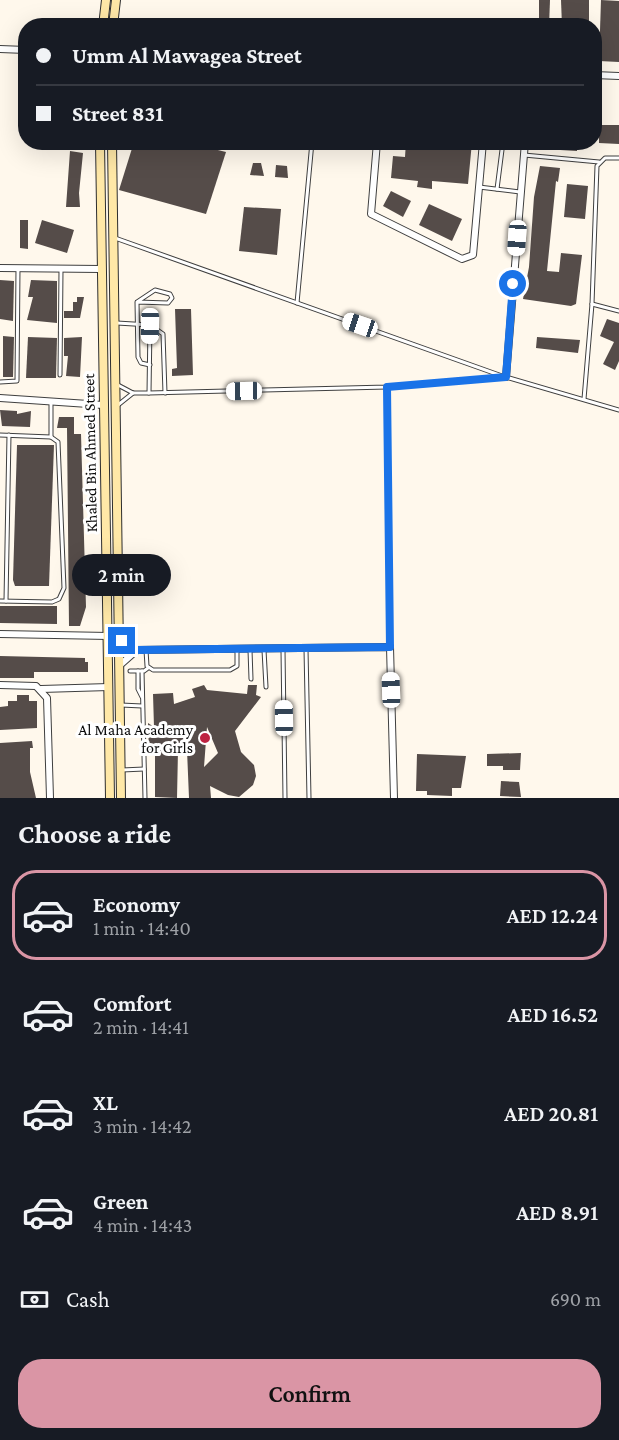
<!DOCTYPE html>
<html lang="en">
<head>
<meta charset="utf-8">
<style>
  :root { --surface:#171b24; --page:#242831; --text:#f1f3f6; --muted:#9ea1a6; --line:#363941; --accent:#da95a5 }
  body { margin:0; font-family:"Crimson Pro",serif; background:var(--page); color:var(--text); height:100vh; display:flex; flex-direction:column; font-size:22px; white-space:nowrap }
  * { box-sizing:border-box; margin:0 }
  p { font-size:20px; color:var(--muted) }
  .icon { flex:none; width:33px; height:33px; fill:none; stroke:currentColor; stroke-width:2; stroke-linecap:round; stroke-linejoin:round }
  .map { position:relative; height:798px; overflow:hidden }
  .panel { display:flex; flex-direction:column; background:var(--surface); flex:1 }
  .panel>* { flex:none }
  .top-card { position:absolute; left:18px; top:18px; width:584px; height:132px; border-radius:24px; box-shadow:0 6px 24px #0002; display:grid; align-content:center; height:132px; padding:0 18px; background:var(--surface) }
  .end { position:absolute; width:27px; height:27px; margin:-14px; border:8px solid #1a73e8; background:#fff; box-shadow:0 0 0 3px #fff }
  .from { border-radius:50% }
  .bubble { position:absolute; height:42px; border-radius:21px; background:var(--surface); box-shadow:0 6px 24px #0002; font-size:20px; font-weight:600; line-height:42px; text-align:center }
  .car { position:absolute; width:18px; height:36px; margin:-18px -9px; border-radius:8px; box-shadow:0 0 4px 2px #0007; background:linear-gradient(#fff 24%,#345 0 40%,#fff 0 76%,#345 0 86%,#fff 0) }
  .top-card b { display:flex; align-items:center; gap:21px; height:57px; font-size:22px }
  .top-card b+b { border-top:2px solid var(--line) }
  .top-card i { width:15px; height:15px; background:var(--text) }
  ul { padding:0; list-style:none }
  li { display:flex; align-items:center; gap:18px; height:90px; margin:0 12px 9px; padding:0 6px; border:3px solid transparent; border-radius:24px }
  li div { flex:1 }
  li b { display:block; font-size:22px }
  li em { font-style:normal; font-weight:600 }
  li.selected { border-color:var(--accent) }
  li>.icon { width:54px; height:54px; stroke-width:1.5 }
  h2 { padding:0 18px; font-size:27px; line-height:72px }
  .pay { display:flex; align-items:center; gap:15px; height:66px; padding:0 18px; font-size:22px }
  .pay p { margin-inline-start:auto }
  .button { display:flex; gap:12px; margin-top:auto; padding:12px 18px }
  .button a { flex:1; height:69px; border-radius:24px; background:var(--accent); color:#111; font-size:24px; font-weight:600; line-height:69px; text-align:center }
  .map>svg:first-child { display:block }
</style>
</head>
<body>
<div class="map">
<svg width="619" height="798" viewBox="0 0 619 798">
  <rect width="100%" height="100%" fill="#fff8ec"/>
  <g fill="#554c49" fill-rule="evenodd">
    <polygon points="539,0 550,0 549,26 539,26"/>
    <polygon points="561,0 589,0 589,26 562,26"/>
    <polygon points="601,0 619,1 619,62 599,61"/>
    <polygon points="599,125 619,125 619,144 599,143"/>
    <polygon points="134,142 185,142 226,152 206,214 119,190"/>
    <polygon points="406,142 472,142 468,184 432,181 432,189 417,187 418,181 391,178 393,156 405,157"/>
    <polygon points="540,142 577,142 577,151 543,149"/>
    <polygon points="70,151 83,153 79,193 80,207 66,207"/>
    <polygon points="253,163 261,163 264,176 250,175"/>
    <polygon points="276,165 287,166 288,178 275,177"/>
    <polygon points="540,166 560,168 558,182 556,181 547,271 559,272 561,253 582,255 576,304 571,306 523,299 529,267 534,197"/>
    <polygon points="567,184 588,186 585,219 564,217"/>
    <polygon points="391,191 411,201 403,217 383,206"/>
    <polygon points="429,204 462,219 452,241 419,225"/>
    <polygon points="244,207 281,209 277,255 239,251"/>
    <polygon points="20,220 28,220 28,249 20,248"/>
    <polygon points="42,220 74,230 67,253 35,243"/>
    <polygon points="0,280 14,281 13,321 0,319"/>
    <polygon points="31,280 57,281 57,323 27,320 33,297 28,297"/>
    <polygon points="77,297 84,297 80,318 64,318 64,311 73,311 73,302 77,302"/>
    <polygon points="175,309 191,309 193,375 172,376 172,369 177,368"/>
    <polygon points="607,319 619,323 619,361 615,370 603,364 614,342 600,336"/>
    <polygon points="3,336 14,337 13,377 3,377"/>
    <polygon points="28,337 57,338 56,378 26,378"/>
    <polygon points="82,337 80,377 66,376 68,356 64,356 64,338"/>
    <polygon points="537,337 580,340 578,353 536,348"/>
    <polygon points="0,410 17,411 17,414 31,411 30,427 2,426"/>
    <polygon points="59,417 74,417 74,434 81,434 86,607 80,626 69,626 67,428 57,428"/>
    <polygon points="17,445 54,445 49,586 15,586 13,580"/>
    <polygon points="0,606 57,606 57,624 0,623"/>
    <polygon points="0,656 85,658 85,662 88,662 88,672 34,672 34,678 0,678"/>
    <path d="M204,685L207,690L247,694L248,685H257L256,695L261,697L235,731L241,752L254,765L256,776L253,785L239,797L228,795L210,786L211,798H189L187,750H178L177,798L155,797V749L149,752L148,723L154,727L153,694L173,693L174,704L195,697L192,689ZM207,727L218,753L204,767Z"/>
    <polygon points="17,695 29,695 29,701 37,701 37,728 0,730 0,707 8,706 8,701 17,701"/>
    <polygon points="32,741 33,748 30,748 30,772 36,798 0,798 0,743"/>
    <polygon points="521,753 520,770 503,770 503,766 487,766 487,754"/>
    <polygon points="417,754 466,756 461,788 452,788 452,796 427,795 427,791 416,791"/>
    <polygon points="501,781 519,782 521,797 500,796"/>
  </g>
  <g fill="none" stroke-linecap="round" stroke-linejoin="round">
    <g stroke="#3f3f3f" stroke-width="5">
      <g id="service">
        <polyline points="524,155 599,162"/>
        <polyline points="479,187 520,192"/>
        <polyline points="497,189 503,142"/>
        <polyline points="115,238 505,377"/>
        <polyline points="137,302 168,303 172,298 170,294 155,290 137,302 138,357 141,363 150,365"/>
        <polyline points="297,303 312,142"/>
        <polyline points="592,304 619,311"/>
        <polyline points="117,323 150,325 163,334 165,393"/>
        <polyline points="60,375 61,270"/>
        <polyline points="0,382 17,381 18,268"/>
        <polyline points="116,384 133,393 149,393 387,387 506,377 619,410"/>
        <polyline points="387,388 390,645"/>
        <polyline points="149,393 150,325"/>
        <polyline points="584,399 592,304 597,166 605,158 619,158"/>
        <polyline points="118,405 133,393"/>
        <polyline points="0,435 51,437 58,442 64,588 59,599 52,602 0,601"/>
        <polyline points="51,437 51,403"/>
        <polyline points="6,601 9,435"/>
        <polyline points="306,649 309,798"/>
        <polyline points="146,650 147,666 153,670 230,670 237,666 237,649"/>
        <polyline points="250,650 251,679"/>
        <polyline points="264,650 266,687"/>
        <polyline points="283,650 285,798"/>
        <polyline points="130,671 144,671 148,668"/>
        <polyline points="138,671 138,689 142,697"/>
        <polyline points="142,671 145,798"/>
        <polyline points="121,705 142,706"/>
        <polyline points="122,770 144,769"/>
      </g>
    </g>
    <g stroke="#3f3f3f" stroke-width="8">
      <g id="minor">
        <polyline points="0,49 26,50"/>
        <polyline points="594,75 619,76"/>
        <polyline points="377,142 371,214 462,259 473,255 483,142"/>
        <polyline points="0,268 101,269"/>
        <polyline points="506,377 525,142"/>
        <polyline points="0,398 103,405"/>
        <polyline points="0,634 109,636"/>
        <polyline points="118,637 137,650 390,647 394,798"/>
        <polyline points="120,665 137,650"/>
        <polyline points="0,685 36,686 47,698 50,798"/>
        <polyline points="41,689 109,687"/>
      </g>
    </g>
    <g stroke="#2e2e2e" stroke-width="10">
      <g id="secondary">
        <polyline points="103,26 106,0"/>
        <polyline points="113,26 116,0"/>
        <polyline points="100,142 110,798"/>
        <polyline points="112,142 121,798"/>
      </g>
    </g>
    <use href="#service" stroke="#fff" stroke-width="3"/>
    <use href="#minor" stroke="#fff" stroke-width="6"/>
    <use href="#secondary" stroke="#ffe8a7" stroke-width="8"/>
  </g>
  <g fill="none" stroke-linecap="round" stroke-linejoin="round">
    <polyline stroke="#1a73e8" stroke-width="8" points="122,641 137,650 390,647 387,387 506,377 513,284"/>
  </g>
  <circle fill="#be2341" stroke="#fff" stroke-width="2" cx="205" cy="738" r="6"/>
  <g text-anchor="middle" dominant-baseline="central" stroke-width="6" stroke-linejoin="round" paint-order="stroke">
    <g font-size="16" fill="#0c0c0c" stroke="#fff">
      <text transform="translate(90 453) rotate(-91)">Khaled Bin Ahmed Street</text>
    </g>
    <g font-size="16" fill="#0c0c0c" stroke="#fff" text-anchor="end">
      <text x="193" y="729">Al Maha Academy<tspan x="193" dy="18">for Girls</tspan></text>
    </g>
  </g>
</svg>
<i class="end from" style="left:513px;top:284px"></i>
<i class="end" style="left:122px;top:641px"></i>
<div class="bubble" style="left:72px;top:554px;width:99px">2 min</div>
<i class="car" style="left:517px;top:238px;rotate:184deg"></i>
<i class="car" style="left:360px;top:325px;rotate:289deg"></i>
<i class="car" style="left:150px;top:326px;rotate:181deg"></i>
<i class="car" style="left:244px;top:391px;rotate:269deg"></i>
<i class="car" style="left:391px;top:690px;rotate:358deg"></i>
<i class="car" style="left:284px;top:718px;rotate:359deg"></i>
<div class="top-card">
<b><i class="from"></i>Umm Al Mawagea Street</b>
<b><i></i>Street 831</b>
</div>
</div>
<section class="panel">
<h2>Choose a ride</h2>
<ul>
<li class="selected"><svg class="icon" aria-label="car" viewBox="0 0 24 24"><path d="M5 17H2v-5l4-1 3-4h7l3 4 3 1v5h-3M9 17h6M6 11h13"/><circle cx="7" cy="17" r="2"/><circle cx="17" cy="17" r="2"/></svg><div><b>Economy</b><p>1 min · 14:40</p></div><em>AED 12.24</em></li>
<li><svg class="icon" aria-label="car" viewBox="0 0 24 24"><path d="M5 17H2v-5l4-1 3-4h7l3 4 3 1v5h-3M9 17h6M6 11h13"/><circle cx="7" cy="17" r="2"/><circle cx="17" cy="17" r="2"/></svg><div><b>Comfort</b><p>2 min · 14:41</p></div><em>AED 16.52</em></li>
<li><svg class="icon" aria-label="car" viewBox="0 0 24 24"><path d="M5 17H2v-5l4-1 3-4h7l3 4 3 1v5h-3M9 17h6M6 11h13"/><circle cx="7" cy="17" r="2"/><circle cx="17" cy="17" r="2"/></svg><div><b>XL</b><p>3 min · 14:42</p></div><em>AED 20.81</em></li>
<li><svg class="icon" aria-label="car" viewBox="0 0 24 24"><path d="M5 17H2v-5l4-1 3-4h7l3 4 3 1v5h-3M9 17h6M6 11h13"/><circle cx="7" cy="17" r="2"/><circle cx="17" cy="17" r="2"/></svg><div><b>Green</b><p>4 min · 14:43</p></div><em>AED 8.91</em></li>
</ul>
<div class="pay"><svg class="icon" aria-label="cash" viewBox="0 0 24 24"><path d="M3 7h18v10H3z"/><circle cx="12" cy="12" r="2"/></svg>Cash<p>690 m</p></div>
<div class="button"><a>Confirm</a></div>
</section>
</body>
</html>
